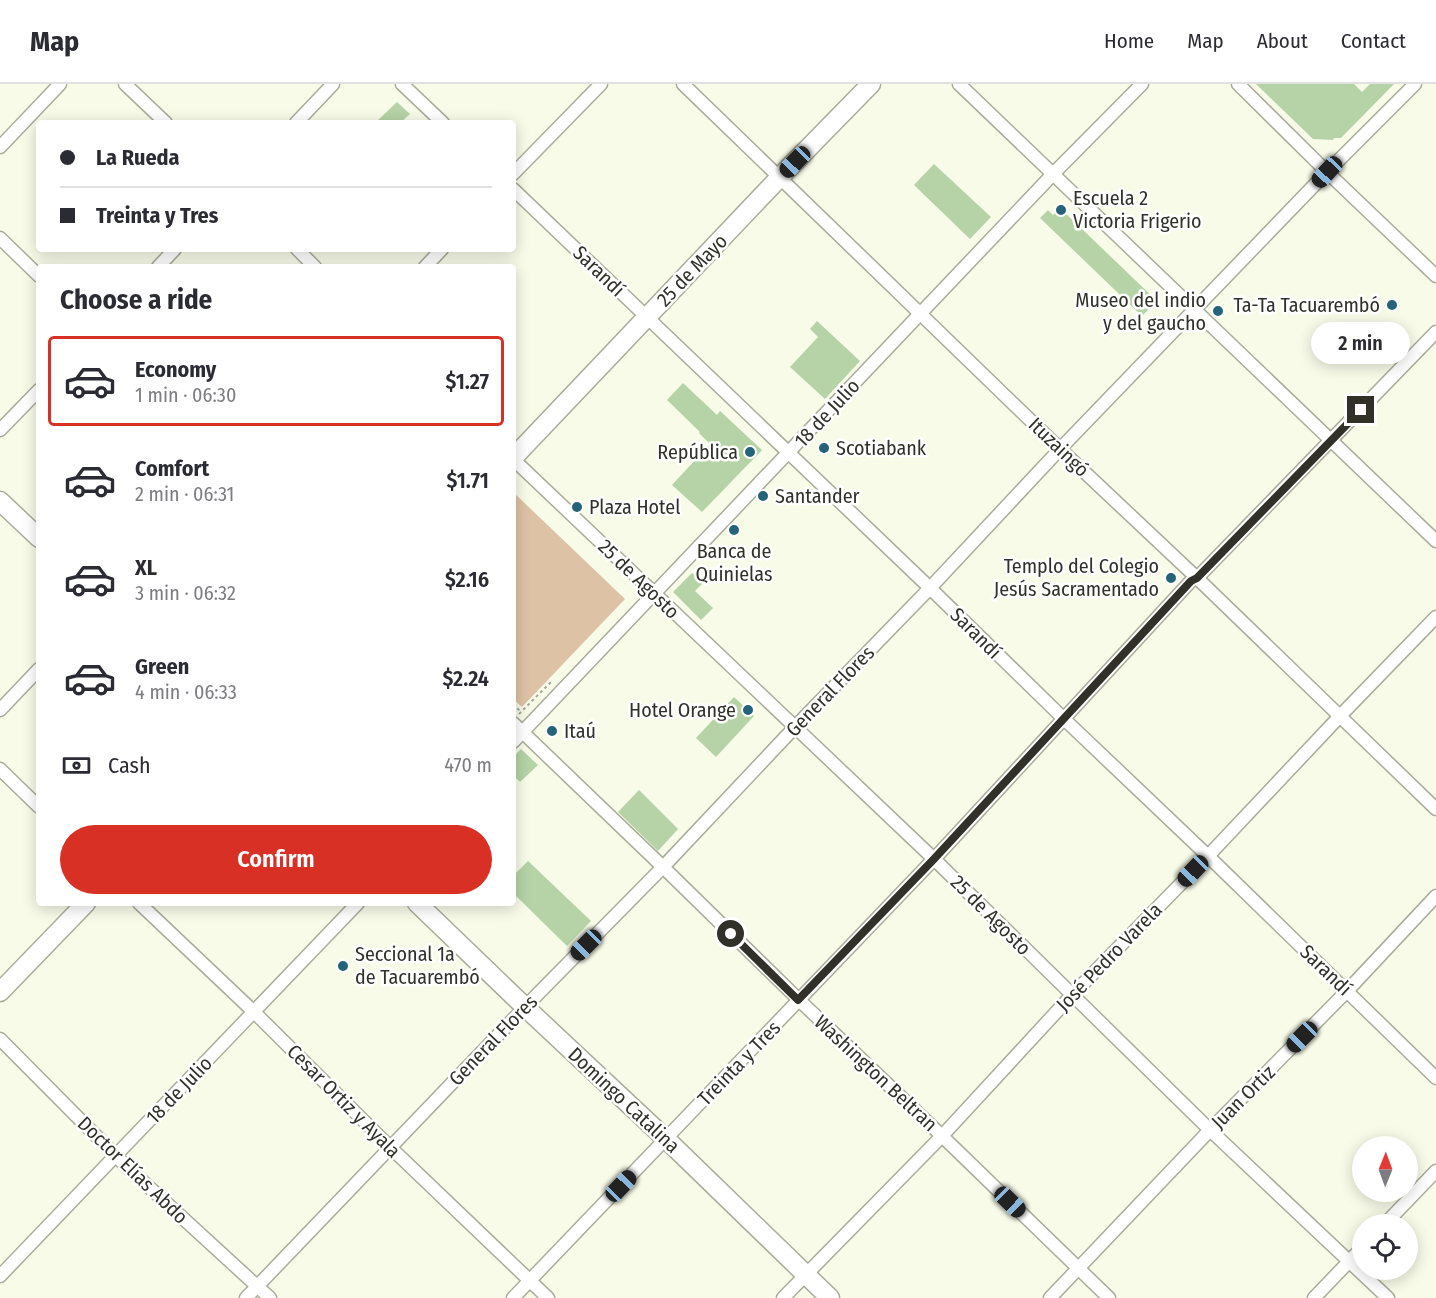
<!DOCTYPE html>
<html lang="en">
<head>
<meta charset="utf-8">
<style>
  :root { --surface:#fff; --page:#f2f2f3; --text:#2b2b33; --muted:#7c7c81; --line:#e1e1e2; --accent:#d93025 }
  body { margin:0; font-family:"Fira Sans Condensed",sans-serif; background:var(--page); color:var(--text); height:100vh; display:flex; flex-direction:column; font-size:22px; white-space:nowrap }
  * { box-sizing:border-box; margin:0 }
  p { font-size:20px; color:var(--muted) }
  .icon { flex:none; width:33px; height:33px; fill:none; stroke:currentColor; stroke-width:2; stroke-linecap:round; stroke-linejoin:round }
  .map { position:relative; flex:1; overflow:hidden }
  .details { position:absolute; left:36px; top:180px; width:480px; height:642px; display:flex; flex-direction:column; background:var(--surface); border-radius:6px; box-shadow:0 3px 15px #0003 }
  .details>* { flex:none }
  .hud { position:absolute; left:36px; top:36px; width:480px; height:132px; border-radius:6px; box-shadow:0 3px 15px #0003; display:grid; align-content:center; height:132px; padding:0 24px; background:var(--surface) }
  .needle { width:39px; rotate:1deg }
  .controls { position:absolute; left:1352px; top:1052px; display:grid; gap:12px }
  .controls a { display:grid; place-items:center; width:66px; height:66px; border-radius:50%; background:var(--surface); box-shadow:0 3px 15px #0003; font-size:30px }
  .end { position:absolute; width:27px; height:27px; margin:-14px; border:8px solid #31312a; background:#fff; box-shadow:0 0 0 3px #fff }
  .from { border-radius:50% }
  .bubble { position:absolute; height:42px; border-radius:21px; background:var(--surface); box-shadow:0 3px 15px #0003; font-size:20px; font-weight:600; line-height:42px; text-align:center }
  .car { position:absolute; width:18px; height:36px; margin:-18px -9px; border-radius:8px; box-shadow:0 0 4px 2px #0007; background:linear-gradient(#222 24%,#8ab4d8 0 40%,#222 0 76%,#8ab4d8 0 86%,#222 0) }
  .hud b { display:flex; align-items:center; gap:21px; height:57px; font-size:22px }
  .hud b+b { border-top:2px solid var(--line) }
  .hud i { width:15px; height:15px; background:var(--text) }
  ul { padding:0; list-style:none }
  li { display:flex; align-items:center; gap:18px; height:90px; margin:0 12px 9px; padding:0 12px; border:3px solid transparent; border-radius:6px }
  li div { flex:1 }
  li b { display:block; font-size:22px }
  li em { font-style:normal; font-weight:600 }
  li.on { border-color:var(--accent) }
  li>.icon { width:54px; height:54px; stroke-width:1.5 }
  h2 { padding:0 24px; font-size:27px; line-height:72px }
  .pay { display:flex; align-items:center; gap:15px; height:66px; padding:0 24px; font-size:22px }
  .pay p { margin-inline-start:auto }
  .button { display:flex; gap:12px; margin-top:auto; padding:12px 24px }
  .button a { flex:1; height:69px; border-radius:36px; background:var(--accent); color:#fff; font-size:24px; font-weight:600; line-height:69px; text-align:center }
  header { display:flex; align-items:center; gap:36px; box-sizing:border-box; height:84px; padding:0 30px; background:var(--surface); border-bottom:2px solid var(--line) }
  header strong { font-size:28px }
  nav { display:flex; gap:33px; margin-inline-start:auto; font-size:21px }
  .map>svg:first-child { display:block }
</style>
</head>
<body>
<header>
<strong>Map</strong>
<nav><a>Home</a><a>Map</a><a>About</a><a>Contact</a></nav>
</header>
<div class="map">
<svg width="1436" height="1214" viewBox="0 0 1436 1214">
  <rect width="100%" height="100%" fill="#f9fbe9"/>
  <polygon fill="#dec2a5" points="513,408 625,515 522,623 513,615"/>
  <g fill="#b5d3a6">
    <polygon points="1256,0 1354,0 1362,8 1370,0 1394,0 1341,54 1334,54 1333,56 1313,55"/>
    <polygon points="397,18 410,30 400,39 375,39"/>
    <polygon points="934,80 991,133 970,155 914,101"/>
    <polygon points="1060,124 1157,217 1142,232 1040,134 1048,126 1053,131"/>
    <polygon points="817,237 860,277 825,315 790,283 818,253 810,245"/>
    <polygon points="683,299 717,331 720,327 762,366 702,428 672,401 710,360 699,349 700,348 667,316"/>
    <polygon points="692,489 703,499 695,507 713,524 701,536 673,508"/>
    <polygon points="734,613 754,632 716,673 696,654"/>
    <polygon points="521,665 538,681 520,698 513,691 513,673"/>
    <polygon points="639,706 678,745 658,767 618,728"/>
    <polygon points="528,777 591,837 567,862 513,809 513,792"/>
  </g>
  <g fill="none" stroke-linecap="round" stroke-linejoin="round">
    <g stroke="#aaac9a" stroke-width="15">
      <g id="street">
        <polyline points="125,0 166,39"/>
        <polyline points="402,0 443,39"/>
        <polyline points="683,0 1060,365 1197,494 1436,725"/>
        <polyline points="959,0 1436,457"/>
        <polyline points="1238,0 1327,88 1436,192"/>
        <polyline points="296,39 333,0"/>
        <polyline points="0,63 60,0"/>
        <polyline points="513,90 601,0"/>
        <polyline points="513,105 930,504 1063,634 1208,772 1436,994"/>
        <polyline points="0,154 39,192"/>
        <polyline points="297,165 315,183"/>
        <polyline points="158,183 175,165"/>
        <polyline points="425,183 442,165"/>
        <polyline points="0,346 39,306"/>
        <polyline points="513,375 934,775 1210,1046 1388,1214"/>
        <polyline points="0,626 39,585"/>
        <polyline points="513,639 663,783 799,916 942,1052 1109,1214"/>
        <polyline points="513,658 1053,90 1142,0"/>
        <polyline points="0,685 39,723"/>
        <polyline points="139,819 254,928 391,1064 548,1214"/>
        <polyline points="0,955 126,1082 270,1214"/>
        <polyline points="1385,1140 1436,1087"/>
        <polyline points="0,1192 358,819"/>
        <polyline points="246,1214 525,923 663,783 795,643 930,504 1060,365 1327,88 1415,0"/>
        <polyline points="513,1214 934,775 1191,497 1197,494 1436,248"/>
        <polyline points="783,1214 942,1052 1072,911 1208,772 1340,632 1436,533"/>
        <polyline points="1050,1214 1210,1046 1347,907 1436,812"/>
        <polyline points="1314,1214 1362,1164"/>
      </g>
    </g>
    <g stroke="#aaac9a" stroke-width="21">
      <g id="secondary">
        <polyline points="513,374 780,93 871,0"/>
        <polyline points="0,417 39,454"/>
        <polyline points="417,819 525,923 666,1055 830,1214"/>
        <polyline points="0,908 86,819"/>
      </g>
    </g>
    <g stroke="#a6a799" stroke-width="2" stroke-dasharray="3 3" stroke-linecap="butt">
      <polyline points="513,620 521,628"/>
      <polyline points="519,630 553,596"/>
    </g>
    <use href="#street" stroke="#fff" stroke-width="12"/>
    <use href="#secondary" stroke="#fff" stroke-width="18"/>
  </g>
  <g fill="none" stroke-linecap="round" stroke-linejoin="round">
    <polyline stroke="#31312a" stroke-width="8" points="731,850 798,916 934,775 1191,497 1197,494 1361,326"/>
  </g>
  <g fill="#256379" stroke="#fff" stroke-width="2">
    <circle cx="1061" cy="126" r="6"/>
    <circle cx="1392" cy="221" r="6"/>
    <circle cx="1218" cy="227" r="6"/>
    <circle cx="824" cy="364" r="6"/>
    <circle cx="750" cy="368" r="6"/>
    <circle cx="763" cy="412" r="6"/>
    <circle cx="577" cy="423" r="6"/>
    <circle cx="734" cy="446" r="6"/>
    <circle cx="1171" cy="494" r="6"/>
    <circle cx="748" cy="626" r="6"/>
    <circle cx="552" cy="647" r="6"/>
    <circle cx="343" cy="882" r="6"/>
  </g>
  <g text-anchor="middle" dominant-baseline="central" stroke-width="5" stroke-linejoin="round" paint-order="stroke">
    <g font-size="20" fill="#31312a" stroke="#fff" text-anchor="start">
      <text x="1073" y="114">Escuela 2<tspan x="1073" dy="23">Victoria Frigerio</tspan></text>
      <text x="1206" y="216" text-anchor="end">Museo del indio<tspan x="1206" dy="23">y del gaucho</tspan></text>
      <text x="1380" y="221" text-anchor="end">Ta-Ta Tacuarembó</text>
      <text x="836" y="364">Scotiabank</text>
      <text x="738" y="368" text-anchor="end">República</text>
      <text x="775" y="412">Santander</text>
      <text x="589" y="423">Plaza Hotel</text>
      <text x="734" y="467" text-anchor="middle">Banca de<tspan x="734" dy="23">Quinielas</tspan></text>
      <text x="1159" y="482" text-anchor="end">Templo del Colegio<tspan x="1159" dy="23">Jesús Sacramentado</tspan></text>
      <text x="736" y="626" text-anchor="end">Hotel Orange</text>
      <text x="564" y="647">Itaú</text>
      <text x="355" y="870">Seccional 1a<tspan x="355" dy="23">de Tacuarembó</tspan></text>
    </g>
    <g font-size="20" fill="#31312a" stroke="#fff">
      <text transform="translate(692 186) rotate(-46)">25 de Mayo</text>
      <text transform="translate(599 187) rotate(44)">Sarandí</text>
      <text transform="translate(827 329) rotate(-47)">18 de Julio</text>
      <text transform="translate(1059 363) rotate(44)">Ituzaingó</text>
      <text transform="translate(639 495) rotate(44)">25 de Agosto</text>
      <text transform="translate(976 549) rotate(45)">Sarandí</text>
      <text transform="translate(830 607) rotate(-46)">General Flores</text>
      <text transform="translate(991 831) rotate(45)">25 de Agosto</text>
      <text transform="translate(1109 873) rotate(-46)">José Pedro Varela</text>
      <text transform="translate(1326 886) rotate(44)">Sarandí</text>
      <text transform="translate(493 956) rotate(-46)">General Flores</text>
      <text transform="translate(739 979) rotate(-46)">Treinta y Tres</text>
      <text transform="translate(876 989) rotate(43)">Washington Beltran</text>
      <text transform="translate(179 1006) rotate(-46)">18 de Julio</text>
      <text transform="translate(1243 1013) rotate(-45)">Juan Ortiz</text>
      <text transform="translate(624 1016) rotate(43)">Domingo Catalina</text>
      <text transform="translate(344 1017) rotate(45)">Cesar Ortiz y Ayala</text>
      <text transform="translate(133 1086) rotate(44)">Doctor Elías Abdo</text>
    </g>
  </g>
</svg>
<div class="controls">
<a><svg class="needle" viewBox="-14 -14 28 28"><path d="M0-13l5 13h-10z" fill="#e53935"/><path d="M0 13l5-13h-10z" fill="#7c7c81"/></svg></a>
<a><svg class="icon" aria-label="locate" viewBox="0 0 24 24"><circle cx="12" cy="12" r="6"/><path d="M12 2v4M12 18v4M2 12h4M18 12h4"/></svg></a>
</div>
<i class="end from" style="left:731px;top:850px"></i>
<i class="end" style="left:1361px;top:326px"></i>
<div class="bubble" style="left:1311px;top:238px;width:99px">2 min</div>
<i class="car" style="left:795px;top:78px;rotate:224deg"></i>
<i class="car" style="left:1327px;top:88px;rotate:223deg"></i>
<i class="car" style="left:1193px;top:787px;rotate:224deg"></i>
<i class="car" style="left:586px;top:861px;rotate:225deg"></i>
<i class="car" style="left:1302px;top:953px;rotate:225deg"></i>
<i class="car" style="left:621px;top:1102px;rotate:44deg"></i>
<i class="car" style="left:1010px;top:1118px;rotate:134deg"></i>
<div class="hud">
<b><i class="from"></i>La Rueda</b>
<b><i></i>Treinta y Tres</b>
</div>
<section class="details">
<h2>Choose a ride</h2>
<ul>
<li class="on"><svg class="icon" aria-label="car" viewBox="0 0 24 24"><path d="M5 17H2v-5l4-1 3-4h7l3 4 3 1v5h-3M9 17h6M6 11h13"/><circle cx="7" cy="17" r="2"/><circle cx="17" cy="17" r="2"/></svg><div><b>Economy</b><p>1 min · 06:30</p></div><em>$1.27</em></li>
<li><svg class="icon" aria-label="car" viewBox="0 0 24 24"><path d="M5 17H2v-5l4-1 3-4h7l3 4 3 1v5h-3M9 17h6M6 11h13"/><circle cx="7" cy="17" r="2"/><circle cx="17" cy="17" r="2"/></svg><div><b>Comfort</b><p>2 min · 06:31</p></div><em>$1.71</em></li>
<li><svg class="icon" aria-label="car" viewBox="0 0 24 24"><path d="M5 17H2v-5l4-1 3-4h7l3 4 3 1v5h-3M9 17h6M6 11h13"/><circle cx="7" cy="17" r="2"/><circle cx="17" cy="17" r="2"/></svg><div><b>XL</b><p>3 min · 06:32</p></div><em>$2.16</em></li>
<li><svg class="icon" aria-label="car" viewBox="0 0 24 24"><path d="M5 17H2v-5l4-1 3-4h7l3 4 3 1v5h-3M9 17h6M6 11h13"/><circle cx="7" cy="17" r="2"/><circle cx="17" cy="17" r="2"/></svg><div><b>Green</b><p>4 min · 06:33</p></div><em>$2.24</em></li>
</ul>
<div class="pay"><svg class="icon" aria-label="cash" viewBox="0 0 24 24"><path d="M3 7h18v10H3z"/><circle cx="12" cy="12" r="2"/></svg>Cash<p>470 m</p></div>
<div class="button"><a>Confirm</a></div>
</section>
</div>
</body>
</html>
